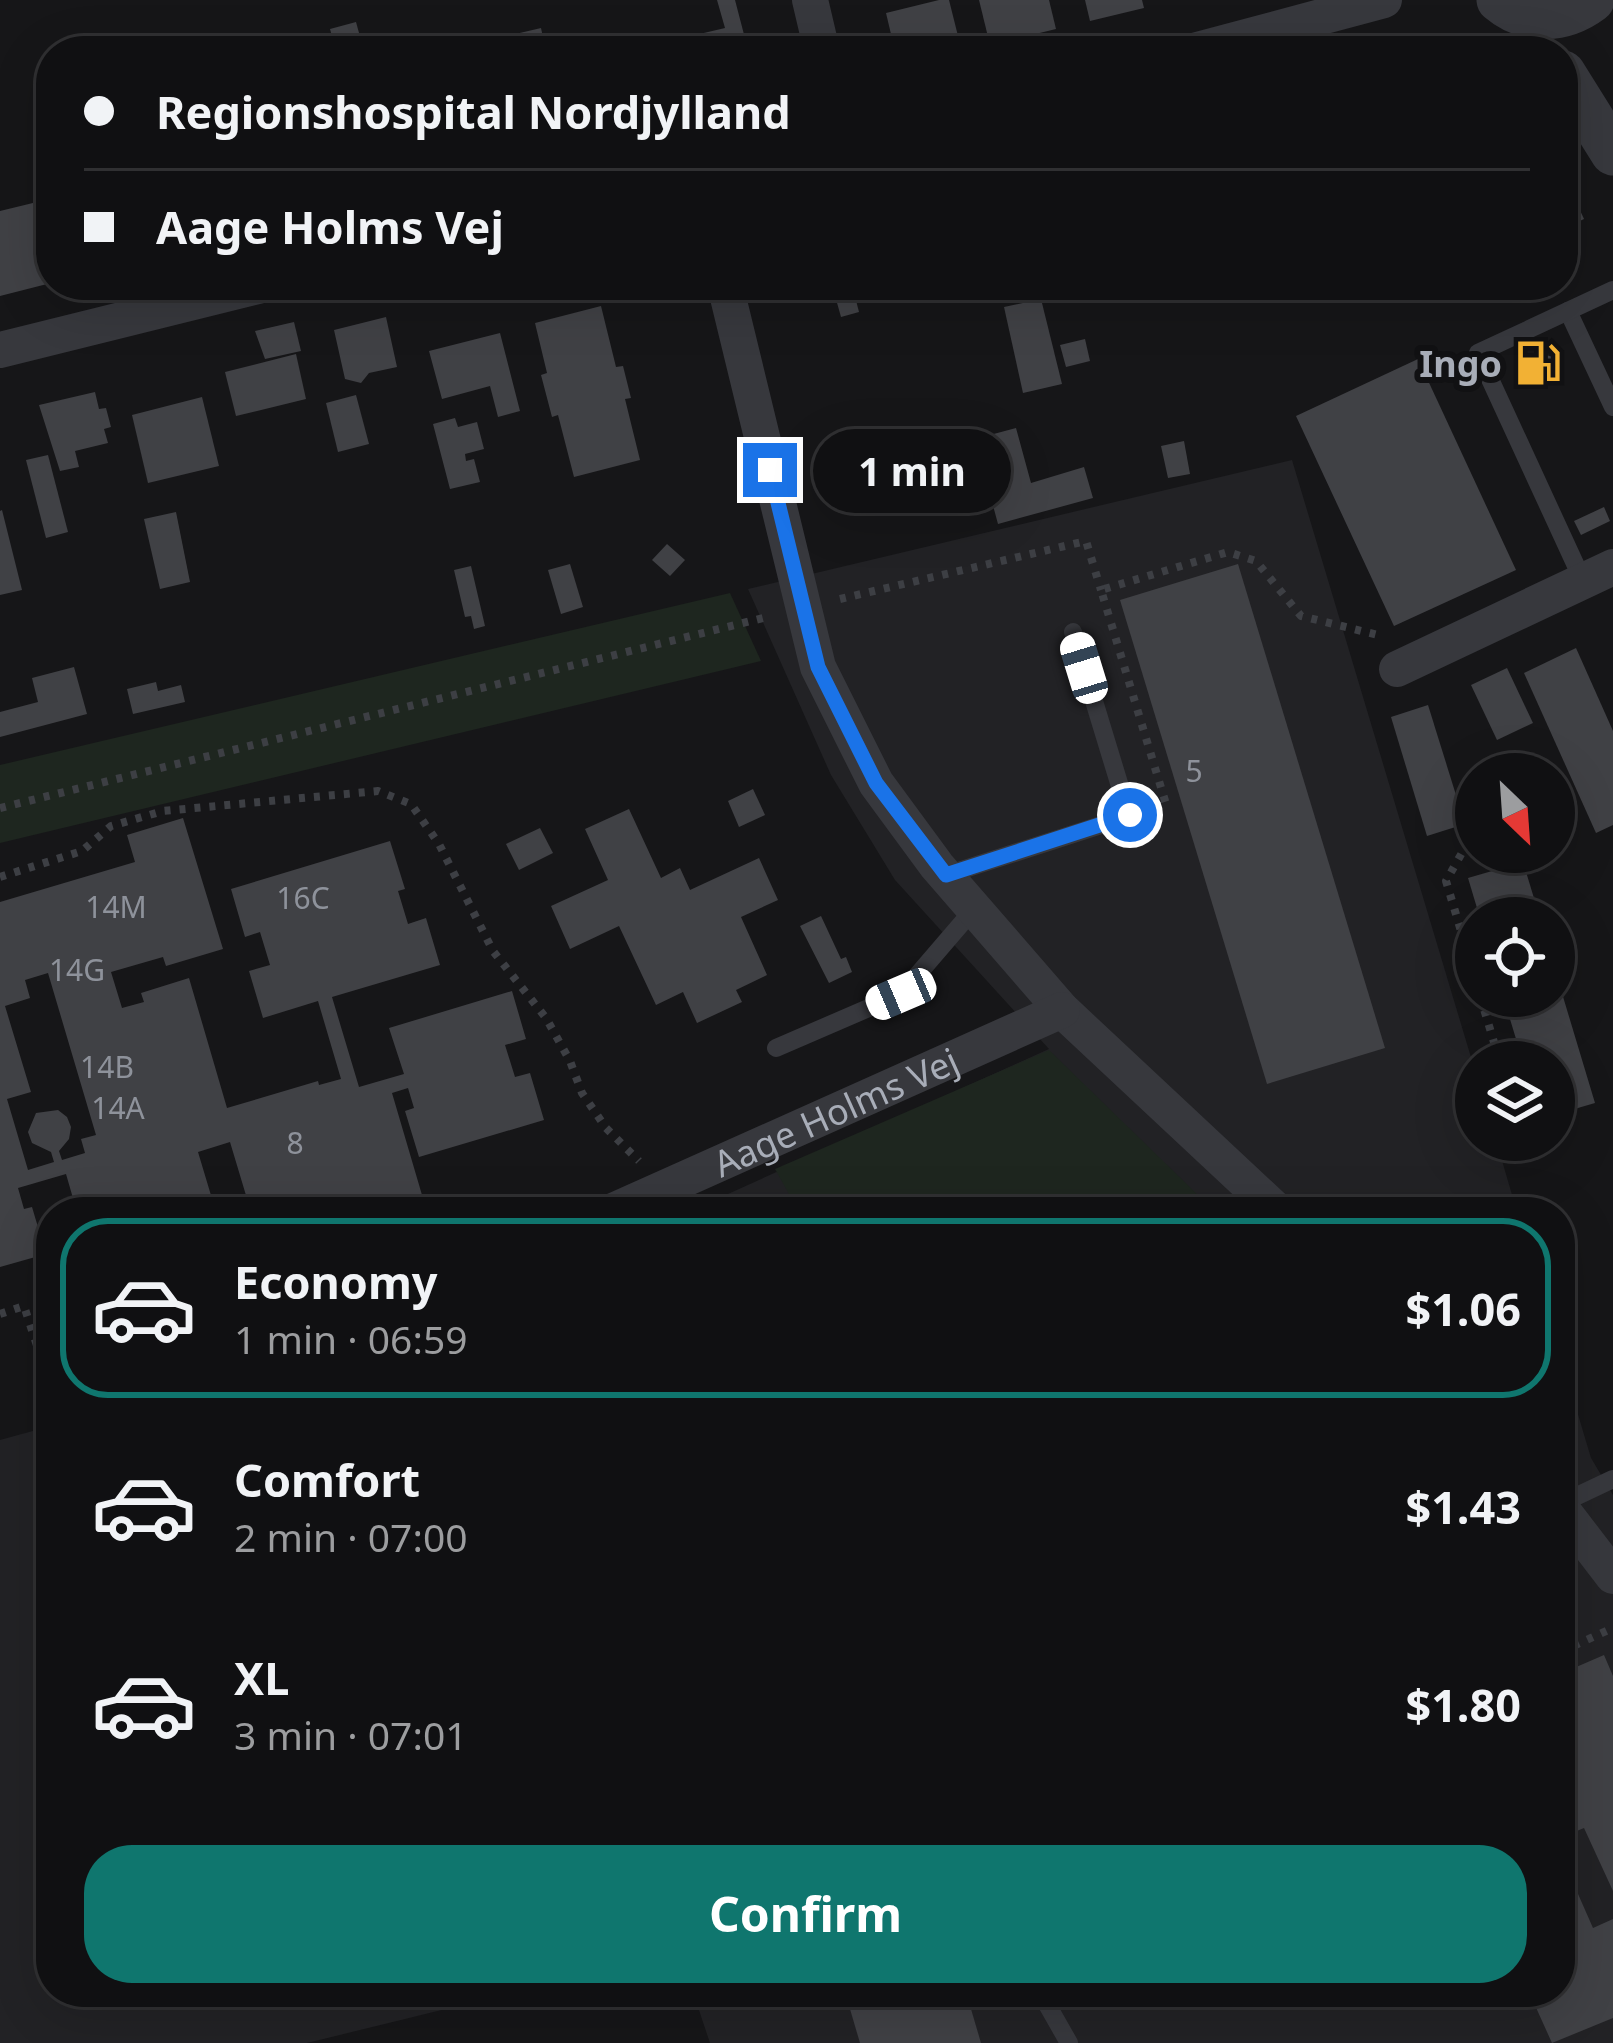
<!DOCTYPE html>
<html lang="en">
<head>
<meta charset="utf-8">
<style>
  :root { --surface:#101012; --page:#1e1e20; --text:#f1f3f6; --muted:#9c9d9f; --line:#303032; --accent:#0f766e }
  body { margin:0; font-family:"Noto Sans",sans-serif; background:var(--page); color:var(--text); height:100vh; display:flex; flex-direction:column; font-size:45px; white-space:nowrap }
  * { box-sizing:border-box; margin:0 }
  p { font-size:39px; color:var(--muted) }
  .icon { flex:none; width:66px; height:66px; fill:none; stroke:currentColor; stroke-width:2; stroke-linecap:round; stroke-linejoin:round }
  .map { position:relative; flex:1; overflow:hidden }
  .details { position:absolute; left:36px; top:1197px; width:1539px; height:810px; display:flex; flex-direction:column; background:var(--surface); border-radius:48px; box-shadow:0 12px 48px #0002,0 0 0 3px var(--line) }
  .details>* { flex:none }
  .hud { position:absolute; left:36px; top:36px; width:1542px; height:264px; border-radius:48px; box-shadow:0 12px 48px #0002,0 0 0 3px var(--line); display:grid; align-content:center; height:264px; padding:0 48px; background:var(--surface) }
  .needle { width:78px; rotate:155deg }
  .controls { position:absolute; left:1455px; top:753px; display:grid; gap:24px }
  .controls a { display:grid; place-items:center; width:120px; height:120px; border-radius:50%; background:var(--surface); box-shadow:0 12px 48px #0002,0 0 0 3px var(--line); font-size:60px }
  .end { position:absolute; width:54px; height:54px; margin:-27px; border:15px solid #1a73e8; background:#fff; box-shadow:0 0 0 6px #fff }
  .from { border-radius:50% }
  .bubble { position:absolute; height:84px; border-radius:42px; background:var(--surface); box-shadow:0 12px 48px #0002,0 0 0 3px var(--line); font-size:39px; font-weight:700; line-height:84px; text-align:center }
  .car { position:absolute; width:36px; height:72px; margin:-36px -18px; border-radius:15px; box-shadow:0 0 9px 3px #0007; background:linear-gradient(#fff 24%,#345 0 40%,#fff 0 76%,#345 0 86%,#fff 0) }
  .hud b { display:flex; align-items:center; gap:42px; height:114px; font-size:45px }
  .hud b+b { border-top:3px solid var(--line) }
  .hud i { width:30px; height:30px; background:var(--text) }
  ul { padding:21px 0 0; list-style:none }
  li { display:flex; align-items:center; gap:36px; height:180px; margin:0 24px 18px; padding:0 24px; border:6px solid transparent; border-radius:48px }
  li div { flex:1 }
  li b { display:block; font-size:45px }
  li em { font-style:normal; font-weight:700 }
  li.on { border-color:var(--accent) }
  li>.icon { width:108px; height:108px; stroke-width:1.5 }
  .cta { display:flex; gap:24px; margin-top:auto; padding:24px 48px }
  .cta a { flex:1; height:138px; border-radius:48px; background:var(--accent); color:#fff; font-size:48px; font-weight:700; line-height:138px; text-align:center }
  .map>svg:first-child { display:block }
</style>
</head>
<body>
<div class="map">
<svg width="1613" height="2043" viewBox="0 0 1613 2043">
  <rect width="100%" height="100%" fill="#161618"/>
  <g fill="#222225">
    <polygon points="1292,460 1476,1074 1476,1140 1496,1140 1517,1212 688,1212 1049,1049 895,880 831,775 748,589"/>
    <polygon points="1560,1354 1591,1458 1613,1495 1613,2043 710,2043 693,1992 1560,1992"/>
    <polygon points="51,1426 51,1992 515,1992 307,2043 0,2043 0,1440"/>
  </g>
  <g fill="#1e261f">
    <polygon points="730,593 761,661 0,843 0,765"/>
    <polygon points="1049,1050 1201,1198 1201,1212 799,1212 775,1169"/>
  </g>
  <g fill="#404145" fill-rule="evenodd">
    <polygon points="717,0 735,0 747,46 752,44 753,51 696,51 691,36 725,28"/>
    <polygon points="939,0 949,0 961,48 895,51 886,13"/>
    <polygon points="979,0 1049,0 1056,29 990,45"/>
    <polygon points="1085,0 1142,0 1144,8 1090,21"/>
    <polygon points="356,22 364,51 336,51 330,29"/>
    <polygon points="541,28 546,51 452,51 451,49"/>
    <polygon points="1563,173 1584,219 1563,229"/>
    <polygon points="51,181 51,283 0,296 0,211 37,202 33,185"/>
    <polygon points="832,285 852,285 859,312 841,317"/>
    <polygon points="1041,299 1062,384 1023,393 1004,307"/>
    <polygon points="601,306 616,367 623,366 631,398 625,399 640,460 574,477 558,415 552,417 541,375 547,373 535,323"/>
    <polygon points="386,317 397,367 369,373 361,383 345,379 334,330"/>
    <polygon points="294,322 301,351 265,359 255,331"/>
    <polygon points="500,333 520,411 498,417 490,386 442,399 429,351"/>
    <polygon points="1085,339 1090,361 1066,367 1060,345"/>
    <polygon points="296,354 306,399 236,416 225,372"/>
    <polygon points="1546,355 1553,357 1548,373 1529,378 1521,375 1528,361"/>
    <polygon points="1418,359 1516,570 1394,626 1296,416"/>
    <polygon points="95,392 99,409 106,408 111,427 104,429 108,443 75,451 79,467 60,471 39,405"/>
    <polygon points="356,395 369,444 338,452 326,403"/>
    <polygon points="202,397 219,466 148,483 132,415"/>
    <polygon points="455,418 458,427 477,422 484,449 465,454 466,461 474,459 480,482 450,489 433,424"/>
    <polygon points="1016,428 1031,483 1084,467 1093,498 998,524 975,439"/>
    <polygon points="1184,441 1190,474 1168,478 1161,446"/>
    <polygon points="48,455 68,532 46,538 26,460"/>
    <polygon points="1604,507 1610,521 1581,535 1574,521"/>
    <polygon points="2,510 22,590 0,595 0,511"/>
    <polygon points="176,512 190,582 160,589 144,519"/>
    <polygon points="667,544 685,560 670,576 652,560"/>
    <polygon points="570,564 583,607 561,614 548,570"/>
    <polygon points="1238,564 1385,1048 1267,1084 1120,600"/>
    <polygon points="471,566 485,626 474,629 471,616 465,617 454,570"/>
    <polygon points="1576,648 1613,731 1613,825 1596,833 1524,673"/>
    <polygon points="74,667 87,714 0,737 0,712 38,702 32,678"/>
    <polygon points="1507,668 1533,723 1497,740 1471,685"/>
    <polygon points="156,682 158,691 181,685 185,702 133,714 127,689"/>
    <polygon points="1428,705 1465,824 1427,836 1391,717"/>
    <polygon points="753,789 765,815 739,827 728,801"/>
    <polygon points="629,809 661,878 680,868 690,890 759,858 778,900 741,917 767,975 736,990 742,1002 697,1023 683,992 656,1005 619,926 570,949 551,906 608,880 585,829"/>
    <path d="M183,818L223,949L166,966L163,957L111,972L122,1008L144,1002L141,993L189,978L227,1108L318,1081L319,1085L341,1079L318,1001L263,1018L249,971L270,965L260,932L245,937L231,889L390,841L405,889L398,891L408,924L426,918L440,965L332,997L359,1087L404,1074L389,1028L512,991L526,1039L505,1045L515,1077L530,1073L544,1120L419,1157L405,1111L414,1108L408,1088L392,1093L427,1212H251L230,1142L198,1152L216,1212H77L66,1174L18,1188L24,1209L32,1207L46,1254L0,1267V902L135,862L127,835ZM48,973L96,1135L81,1139L85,1153L62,1160L59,1151L69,1139L71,1127L67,1117L58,1110L36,1113L28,1132L32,1143L51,1152L54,1162L28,1170L7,1099L31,1092L5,1006L30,998L25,980Z"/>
    <polygon points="540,828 553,853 519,870 506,844"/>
    <polygon points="1523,862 1540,918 1480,918 1468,878"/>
    <polygon points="821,916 841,959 846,957 852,972 829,983 800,926"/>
    <polygon points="1555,970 1595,1103 1554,1115 1554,1062 1523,1062 1503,996 1554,996"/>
    <polygon points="51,1290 51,1339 50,1339 36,1295"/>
    <polygon points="1604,1655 1613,1676 1613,1891 1584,1828 1560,1838 1560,1674"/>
    <polygon points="1560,1853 1593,1928 1613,1919 1613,2018 1552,2043 1529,1992 1560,1992"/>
    <polygon points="845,1992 966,1992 981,2043 860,2043"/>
  </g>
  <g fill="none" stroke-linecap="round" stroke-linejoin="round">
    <g stroke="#3d3f44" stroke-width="8" stroke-dasharray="6 9" stroke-linecap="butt">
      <polyline points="840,599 1086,541 1101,590"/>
      <polyline points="0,808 767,617"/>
      <polyline points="1154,808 1166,804 1101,590 1228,552 1256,561 1301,616 1378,635"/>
      <polyline points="1476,828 1446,881 1476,981"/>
      <polyline points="0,877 82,851 111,826 163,811 378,791 411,804 439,844 493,951 546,1018 570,1061 582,1093 606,1128 639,1161"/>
      <polyline points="1480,996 1500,1062"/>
      <polyline points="0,1314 24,1306 51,1388"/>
      <polyline points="1560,1652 1613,1628"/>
    </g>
    <g stroke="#37383d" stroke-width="18">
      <polyline points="1568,311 1613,407"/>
      <polyline points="1583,581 1478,353 1613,290"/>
      <polyline points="946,875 1129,816 1073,632"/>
      <polyline points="776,1048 901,994 974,909"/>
      <polyline points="1560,1504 1613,1479"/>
      <polyline points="1040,1992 1069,2043"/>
    </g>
    <g stroke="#37383d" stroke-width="36">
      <polyline points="810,0 822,51"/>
      <polyline points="1194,51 1384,0"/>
      <polyline points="725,285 818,667 876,783 937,866 1062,1010 1278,1212"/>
      <polyline points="0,350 262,285"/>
      <polyline points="1397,669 1613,567"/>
      <path id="s1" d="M611,1212L1062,1010"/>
      <polyline points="1560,1507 1613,1576"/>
    </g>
    <g stroke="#37383d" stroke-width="45">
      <path d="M1499,0C1527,24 1564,21 1592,0"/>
      <polyline points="1563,73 1613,153"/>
    </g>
  </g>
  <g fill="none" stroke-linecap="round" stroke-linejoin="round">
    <polyline stroke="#1a73e8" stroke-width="15" points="770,470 818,667 876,783 946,875 1130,815"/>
  </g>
  <defs>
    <g id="fuel-bare" transform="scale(3.6)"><path d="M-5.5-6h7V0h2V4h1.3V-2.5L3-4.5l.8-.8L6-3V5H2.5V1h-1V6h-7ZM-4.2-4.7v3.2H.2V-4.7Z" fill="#f2b134" stroke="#111113" stroke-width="2.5" paint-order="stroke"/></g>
  </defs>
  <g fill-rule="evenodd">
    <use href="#fuel-bare" x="1538" y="363"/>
  </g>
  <g text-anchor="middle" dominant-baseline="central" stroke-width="12" stroke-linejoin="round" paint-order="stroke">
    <g font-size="30" fill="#8e929b">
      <text x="1194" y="770">5</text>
      <text x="303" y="897">16C</text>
      <text x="116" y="906">14M</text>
      <text x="77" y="969">14G</text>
      <text x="107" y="1066">14B</text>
      <text x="118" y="1107">14A</text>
      <text x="295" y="1142">8</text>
    </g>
    <g font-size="36" font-weight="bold" fill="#a8adb8" stroke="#111113" text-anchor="end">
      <text x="1502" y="363">Ingo</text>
    </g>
    <g font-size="36" fill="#a8adb8" stroke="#111113">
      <text stroke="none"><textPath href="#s1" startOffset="246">Aage Holms Vej</textPath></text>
    </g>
  </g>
</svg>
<div class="controls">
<a><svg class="needle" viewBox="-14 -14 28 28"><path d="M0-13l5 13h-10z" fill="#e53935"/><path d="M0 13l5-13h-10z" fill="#9c9d9f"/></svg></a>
<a><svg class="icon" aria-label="locate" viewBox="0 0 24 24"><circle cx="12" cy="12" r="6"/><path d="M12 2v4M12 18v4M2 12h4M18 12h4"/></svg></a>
<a><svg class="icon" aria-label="layers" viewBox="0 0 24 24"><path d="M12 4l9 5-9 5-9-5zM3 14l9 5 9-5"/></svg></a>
</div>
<i class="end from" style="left:1130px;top:815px"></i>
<i class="end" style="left:770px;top:470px"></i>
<div class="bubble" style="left:813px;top:429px;width:198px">1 min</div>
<i class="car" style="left:1084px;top:668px;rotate:343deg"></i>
<i class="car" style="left:901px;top:994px;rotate:247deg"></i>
<div class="hud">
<b><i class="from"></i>Regionshospital Nordjylland</b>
<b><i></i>Aage Holms Vej</b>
</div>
<section class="details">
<ul>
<li class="on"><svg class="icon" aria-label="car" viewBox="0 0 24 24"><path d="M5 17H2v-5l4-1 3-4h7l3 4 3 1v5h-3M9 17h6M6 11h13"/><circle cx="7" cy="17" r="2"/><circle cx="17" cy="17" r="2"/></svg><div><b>Economy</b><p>1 min · 06:59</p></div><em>$1.06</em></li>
<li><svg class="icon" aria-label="car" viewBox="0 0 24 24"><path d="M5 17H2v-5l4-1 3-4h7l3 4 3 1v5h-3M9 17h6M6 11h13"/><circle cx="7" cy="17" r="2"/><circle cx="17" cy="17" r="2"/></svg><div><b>Comfort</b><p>2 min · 07:00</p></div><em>$1.43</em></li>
<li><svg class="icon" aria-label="car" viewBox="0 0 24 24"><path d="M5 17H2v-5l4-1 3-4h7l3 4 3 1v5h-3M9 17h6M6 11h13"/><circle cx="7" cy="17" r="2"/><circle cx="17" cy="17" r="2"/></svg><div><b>XL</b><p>3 min · 07:01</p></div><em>$1.80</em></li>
</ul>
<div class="cta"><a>Confirm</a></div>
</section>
</div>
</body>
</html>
